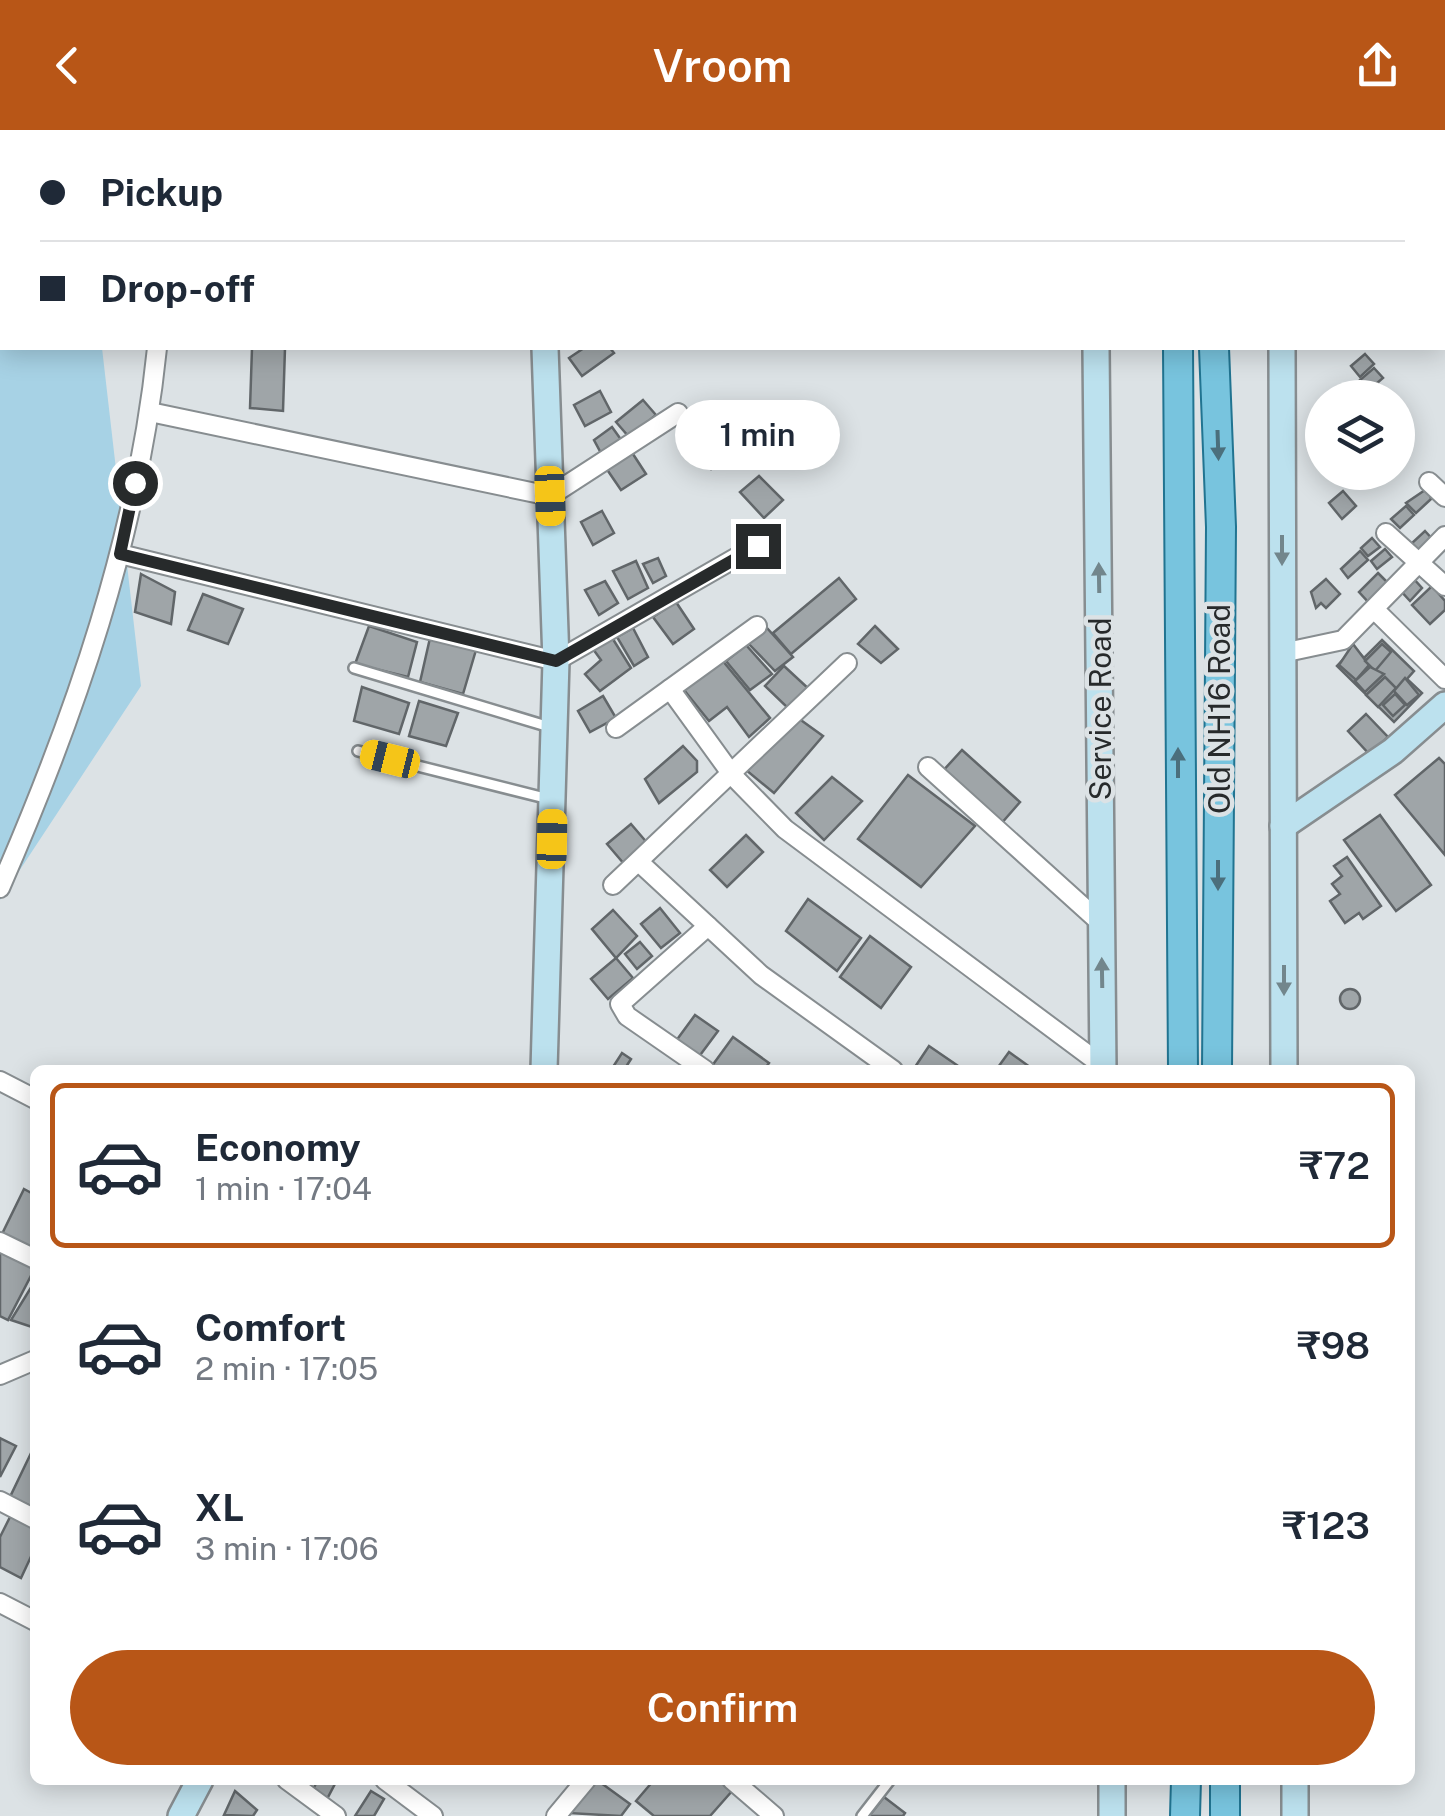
<!DOCTYPE html>
<html lang="en">
<head>
<meta charset="utf-8">
<style>
  :root { --surface:#fff; --page:#f6f6f7; --text:#1f2937; --muted:#747a83; --line:#e0e1e3; --accent:#b85617 }
  body { margin:0; font-family:"Public Sans",sans-serif; background:var(--page); color:var(--text); height:100vh; display:flex; flex-direction:column; font-size:38px; white-space:nowrap }
  * { box-sizing:border-box; margin:0 }
  p { font-size:32px; color:var(--muted) }
  .icon { flex:none; width:55px; height:55px; fill:none; stroke:currentColor; stroke-width:2; stroke-linecap:round; stroke-linejoin:round }
  .map { position:relative; flex:1; overflow:hidden }
  .side { position:absolute; left:30px; top:935px; width:1385px; height:720px; display:flex; flex-direction:column; background:var(--surface); border-radius:15px; box-shadow:0 5px 25px #0003 }
  .side>* { flex:none }
  .top-card { position:absolute; left:0px; top:0px; width:1445px; height:220px; box-shadow:0 5px 25px #0003; display:grid; align-content:center; height:220px; padding:0 40px; background:var(--surface) }
  .controls { position:absolute; left:1305px; top:250px; display:grid; gap:20px }
  .controls a { display:grid; place-items:center; width:110px; height:110px; border-radius:50%; background:var(--surface); box-shadow:0 5px 25px #0003; font-size:50px }
  .end { position:absolute; width:45px; height:45px; margin:-22px; border:12px solid #272a2b; background:#fff; box-shadow:0 0 0 5px #fff }
  .from { border-radius:50% }
  .bubble { position:absolute; height:70px; border-radius:35px; background:var(--surface); box-shadow:0 5px 25px #0003; font-size:32px; font-weight:600; line-height:70px; text-align:center }
  .car { position:absolute; width:30px; height:60px; margin:-30px -15px; border-radius:12px; box-shadow:0 0 8px 2px #0007; background:linear-gradient(#f5c518 24%,#345 0 40%,#f5c518 0 76%,#345 0 86%,#f5c518 0) }
  .top-card b { display:flex; align-items:center; gap:35px; height:95px; font-size:38px }
  .top-card b+b { border-top:2px solid var(--line) }
  .top-card i { width:25px; height:25px; background:var(--text) }
  ul { padding:18px 0 0; list-style:none }
  li { display:flex; align-items:center; gap:30px; height:165px; margin:0 20px 15px; padding:0 20px; border:5px solid transparent; border-radius:15px }
  li div { flex:1 }
  li b { display:block; font-size:38px }
  li em { font-style:normal; font-weight:600 }
  li.current { border-color:var(--accent) }
  li>.icon { width:90px; height:90px; stroke-width:1.5 }
  .button { display:flex; gap:20px; margin-top:auto; padding:20px 40px }
  .button a { flex:1; height:115px; border-radius:60px; background:var(--accent); color:#fff; font-size:40px; font-weight:600; line-height:115px; text-align:center }
  header { display:flex; justify-content:space-between; align-items:center; height:130px; padding:0 40px; background:var(--accent); color:#fff; font-size:45px; font-weight:600 }
  .map>svg:first-child { display:block }
</style>
</head>
<body>
<header><svg class="icon" aria-label="back" viewBox="0 0 24 24"><path d="M15 5l-7 7 7 7"/></svg>Vroom<svg class="icon" aria-label="share" viewBox="0 0 24 24"><path d="M12 15V3M7 8l5-5 5 5M5 13v7h14v-7"/></svg></header>
<div class="map">
<svg width="1445" height="1686" viewBox="0 0 1445 1686">
  <rect width="100%" height="100%" fill="#dce2e5"/>
  <polygon fill="#a7d2e5" points="0,0 77,0 2,2 2,218 102,218 141,556 0,770"/>
  <g fill="#9fa5a8" stroke="#616669" stroke-width="2.5">
    <polygon points="252,218 285,218 283,281 250,278"/>
    <polygon points="584,218 610,218 614,223 582,246 569,228"/>
    <polygon points="1365,224 1374,234 1360,247 1351,236"/>
    <polygon points="1374,238 1383,248 1369,260 1360,250"/>
    <polygon points="600,261 611,282 585,296 574,275"/>
    <polygon points="643,270 656,285 629,307 616,292"/>
    <polygon points="724,296 737,310 728,318 715,303"/>
    <polygon points="612,297 622,311 602,325 594,310"/>
    <polygon points="743,309 751,320 738,331 729,321"/>
    <polygon points="704,312 721,329 711,339 694,323"/>
    <polygon points="631,321 646,344 621,360 606,338"/>
    <polygon points="759,346 783,370 764,388 740,362"/>
    <polygon points="1428,358 1431,369 1416,383 1406,373"/>
    <polygon points="1343,361 1356,376 1342,389 1329,373"/>
    <polygon points="1406,376 1414,385 1400,398 1391,389"/>
    <polygon points="602,381 614,403 593,415 581,392"/>
    <polygon points="1425,401 1435,412 1419,421 1412,413"/>
    <polygon points="1372,408 1380,417 1368,426 1361,418"/>
    <polygon points="1385,419 1392,427 1377,439 1371,431"/>
    <polygon points="1360,421 1368,430 1348,448 1341,439"/>
    <polygon points="658,428 666,446 653,453 643,434"/>
    <polygon points="636,431 648,458 628,469 613,441"/>
    <polygon points="1378,443 1390,455 1370,474 1359,462"/>
    <polygon points="141,444 175,462 171,494 135,482"/>
    <polygon points="839,448 856,469 791,524 773,503"/>
    <polygon points="1413,448 1422,458 1410,471 1400,460"/>
    <polygon points="1326,449 1340,464 1326,478 1321,473 1316,478 1311,462"/>
    <polygon points="605,451 618,473 599,485 585,460"/>
    <polygon points="1432,456 1445,471 1445,480 1430,494 1412,475"/>
    <polygon points="203,464 243,479 228,514 188,500"/>
    <polygon points="676,472 694,499 673,514 653,487"/>
    <polygon points="369,496 417,512 408,547 355,534"/>
    <polygon points="875,496 898,519 881,533 858,514"/>
    <polygon points="633,498 648,527 634,536 617,507"/>
    <polygon points="767,498 793,527 775,541 747,512"/>
    <polygon points="611,506 631,538 600,561 585,544 601,530 593,519"/>
    <polygon points="430,508 476,520 463,564 420,552"/>
    <polygon points="1382,510 1414,541 1407,549 1422,563 1394,592 1337,536 1354,518 1364,528"/>
    <polygon points="1353,514 1369,535 1356,550 1339,535"/>
    <polygon points="1382,514 1391,522 1375,541 1365,531"/>
    <polygon points="746,515 772,544 750,560 726,531"/>
    <polygon points="722,530 770,588 749,607 727,577 709,591 684,560"/>
    <polygon points="784,536 810,560 790,580 765,556"/>
    <polygon points="1370,537 1384,544 1365,562 1355,551"/>
    <polygon points="1385,547 1396,558 1378,577 1366,565"/>
    <polygon points="1405,548 1419,565 1407,575 1394,561"/>
    <polygon points="362,557 409,573 399,604 354,591"/>
    <polygon points="1395,564 1405,575 1393,586 1383,575"/>
    <polygon points="603,566 616,588 590,602 578,581"/>
    <polygon points="419,571 458,583 446,616 409,606"/>
    <polygon points="1366,584 1388,607 1370,625 1348,601"/>
    <polygon points="798,588 823,606 774,663 746,640"/>
    <polygon points="683,616 697,631 697,642 659,673 645,649"/>
    <polygon points="962,620 1020,672 1000,695 941,643"/>
    <polygon points="1439,628 1445,634 1445,725 1395,665"/>
    <polygon points="908,645 975,696 921,757 858,709"/>
    <polygon points="832,647 862,671 824,710 796,683"/>
    <polygon points="1380,685 1431,755 1396,781 1344,710"/>
    <polygon points="631,694 649,715 625,735 607,714"/>
    <polygon points="746,705 763,722 727,757 710,740"/>
    <polygon points="1347,727 1381,776 1363,789 1359,783 1345,793 1330,771 1340,764 1332,754 1342,746 1334,736"/>
    <polygon points="808,769 861,808 837,841 786,801"/>
    <polygon points="660,778 680,803 661,818 641,794"/>
    <polygon points="613,780 637,806 616,828 592,799"/>
    <polygon points="870,806 911,837 881,878 840,847"/>
    <polygon points="640,812 652,826 637,839 625,824"/>
    <polygon points="616,828 633,848 608,869 591,849"/>
    <circle cx="1350" cy="869" r="10"/>
    <polygon points="695,885 718,901 695,932 673,915"/>
    <polygon points="733,907 769,933 764,940 709,940"/>
    <polygon points="929,916 964,940 913,940"/>
    <polygon points="1009,922 1034,940 996,940"/>
    <polygon points="622,923 631,929 624,940 611,940"/>
    <polygon points="24,1059 35,1065 35,1122 2,1104"/>
    <polygon points="0,1122 35,1138 8,1190 0,1186"/>
    <polygon points="35,1151 35,1198 11,1190"/>
    <polygon points="0,1308 16,1316 0,1347"/>
    <polygon points="32,1321 35,1323 35,1378 10,1367"/>
    <polygon points="11,1385 35,1399 35,1418 21,1448 0,1437 0,1407"/>
    <polygon points="318,1650 337,1650 327,1669 312,1661"/>
    <polygon points="597,1650 630,1674 621,1686 568,1683"/>
    <polygon points="654,1650 721,1650 733,1660 710,1686 654,1686 636,1671"/>
    <polygon points="235,1661 257,1680 253,1686 224,1685"/>
    <polygon points="371,1661 384,1669 374,1686 355,1686"/>
    <polygon points="884,1667 905,1683 903,1686 869,1686"/>
  </g>
  <g fill="none" stroke-linecap="round" stroke-linejoin="round">
    <g stroke="#878d90" stroke-width="14">
      <g id="lane">
        <polyline points="354,538 553,598"/>
        <polyline points="358,621 549,669"/>
        <polyline points="862,1686 890,1650"/>
      </g>
    </g>
    <g stroke="#878d90" stroke-width="22">
      <g id="street">
        <polyline points="626,0 628,2"/>
        <polyline points="146,2 146,0"/>
        <polyline points="150,282 550,366 678,283"/>
        <polyline points="1429,352 1445,367"/>
        <polyline points="1386,403 1445,456"/>
        <polyline points="120,424 556,531 758,415"/>
        <polyline points="1376,481 1445,549"/>
        <polyline points="1282,523 1343,510 1445,406"/>
        <polyline points="670,559 733,646 785,699 1103,936"/>
        <polyline points="616,598 757,496"/>
        <polyline points="928,637 1102,794"/>
        <polyline points="640,733 761,845 893,940"/>
        <polyline points="613,755 847,533"/>
        <path d="M0,758C75,586 138,405 157,218"/>
        <polyline points="705,940 627,886 620,874 708,796"/>
        <polyline points="0,951 35,969"/>
        <polyline points="0,1112 35,1129"/>
        <polyline points="0,1245 35,1230"/>
        <polyline points="0,1371 35,1389"/>
        <polyline points="0,1473 35,1491"/>
        <polyline points="287,1650 336,1686"/>
        <polyline points="385,1650 433,1686"/>
        <polyline points="732,1650 774,1686"/>
        <polyline points="556,1686 586,1650"/>
      </g>
    </g>
    <g stroke="#878d90" stroke-width="30">
      <g id="secondary">
        <polyline points="473,0 474,2"/>
        <polyline points="1094,0 1094,2"/>
        <polyline points="1284,2 1284,0"/>
        <polyline points="1096,218 1103,940"/>
        <polyline points="1282,218 1284,940"/>
        <polyline points="1283,696 1393,621 1445,575"/>
        <polyline points="544,940 556,531 545,218"/>
        <polyline points="1295,1650 1295,1686"/>
        <polyline points="181,1686 200,1650"/>
        <polyline points="1112,1686 1112,1650"/>
      </g>
    </g>
    <g stroke="#217491" stroke-width="32">
      <g id="primary">
        <polyline points="1170,0 1170,2"/>
        <polyline points="1207,0 1207,2"/>
        <polyline points="1178,218 1183,940"/>
        <polyline points="1214,218 1221,397 1217,940"/>
        <polyline points="1185,1686 1186,1650"/>
        <polyline points="1225,1686 1225,1650"/>
      </g>
    </g>
    <use href="#lane" stroke="#fff" stroke-width="9"/>
    <use href="#street" stroke="#fff" stroke-width="18"/>
    <use href="#secondary" stroke="#bce1ee" stroke-width="25"/>
    <use href="#primary" stroke="#78c4de" stroke-width="28"/>
  </g>
  <defs><path id="oneway-solid" d="M-6-.8H1V-3.2L6.5 0L1 3.2V.8H-6Z" transform="scale(2.5)"/></defs>
  <g fill="#4b6f7c">
    <use href="#oneway-solid" transform="translate(1218 315) rotate(88)"/>
    <use href="#oneway-solid" transform="translate(1178 633) rotate(-90)"/>
    <use href="#oneway-solid" transform="translate(1218 745) rotate(90)"/>
  </g>
  <g fill="#72868c">
    <use href="#oneway-solid" transform="translate(1282 420) rotate(90)"/>
    <use href="#oneway-solid" transform="translate(1099 448) rotate(-91)"/>
    <use href="#oneway-solid" transform="translate(1102 843) rotate(-91)"/>
    <use href="#oneway-solid" transform="translate(1284 850) rotate(90)"/>
  </g>
  <g fill="none" stroke-linecap="round" stroke-linejoin="round">
    <polyline stroke="#272a2b" stroke-width="12" points="135,353 120,424 556,531 758,416"/>
  </g>
  <g text-anchor="middle" dominant-baseline="central" stroke-width="9" stroke-linejoin="round" paint-order="stroke">
    <g font-size="30" fill="#272a2b" stroke="#dce2e5">
      <text transform="translate(1100 579) rotate(-90)">Service Road</text>
      <text transform="translate(1219 579) rotate(-90)">Old NH16 Road</text>
    </g>
  </g>
</svg>
<div class="controls">
<a><svg class="icon" aria-label="layers" viewBox="0 0 24 24"><path d="M12 4l9 5-9 5-9-5zM3 14l9 5 9-5"/></svg></a>
</div>
<i class="end from" style="left:135px;top:353px"></i>
<i class="end" style="left:758px;top:416px"></i>
<div class="bubble" style="left:675px;top:270px;width:165px">1 min</div>
<i class="car" style="left:550px;top:366px;rotate:178deg"></i>
<i class="car" style="left:390px;top:629px;rotate:284deg"></i>
<i class="car" style="left:552px;top:709px;rotate:1deg"></i>
<div class="top-card">
<b><i class="from"></i>Pickup</b>
<b><i></i>Drop-off</b>
</div>
<section class="side">
<ul>
<li class="current"><svg class="icon" aria-label="car" viewBox="0 0 24 24"><path d="M5 17H2v-5l4-1 3-4h7l3 4 3 1v5h-3M9 17h6M6 11h13"/><circle cx="7" cy="17" r="2"/><circle cx="17" cy="17" r="2"/></svg><div><b>Economy</b><p>1 min · 17:04</p></div><em>₹72</em></li>
<li><svg class="icon" aria-label="car" viewBox="0 0 24 24"><path d="M5 17H2v-5l4-1 3-4h7l3 4 3 1v5h-3M9 17h6M6 11h13"/><circle cx="7" cy="17" r="2"/><circle cx="17" cy="17" r="2"/></svg><div><b>Comfort</b><p>2 min · 17:05</p></div><em>₹98</em></li>
<li><svg class="icon" aria-label="car" viewBox="0 0 24 24"><path d="M5 17H2v-5l4-1 3-4h7l3 4 3 1v5h-3M9 17h6M6 11h13"/><circle cx="7" cy="17" r="2"/><circle cx="17" cy="17" r="2"/></svg><div><b>XL</b><p>3 min · 17:06</p></div><em>₹123</em></li>
</ul>
<div class="button"><a>Confirm</a></div>
</section>
</div>
</body>
</html>
